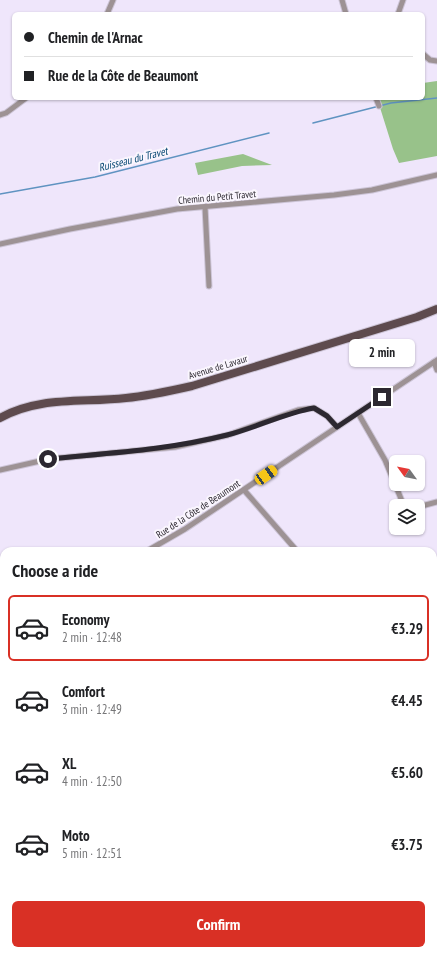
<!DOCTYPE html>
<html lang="en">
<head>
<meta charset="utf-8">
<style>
  :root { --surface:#fff; --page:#f2f2f2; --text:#202124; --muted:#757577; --line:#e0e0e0; --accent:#d93025 }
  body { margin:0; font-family:"PT Sans Narrow",sans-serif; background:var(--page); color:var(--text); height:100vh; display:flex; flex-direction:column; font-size:15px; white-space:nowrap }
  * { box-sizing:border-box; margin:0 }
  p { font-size:13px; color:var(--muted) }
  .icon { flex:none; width:22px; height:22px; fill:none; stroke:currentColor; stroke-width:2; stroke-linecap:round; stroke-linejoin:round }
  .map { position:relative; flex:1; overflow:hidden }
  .details { position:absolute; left:0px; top:547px; width:437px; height:408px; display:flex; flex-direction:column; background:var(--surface); border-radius:12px 12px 0 0; box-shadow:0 1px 3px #0004 }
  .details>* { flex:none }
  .hud { position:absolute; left:12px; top:12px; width:413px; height:88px; border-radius:6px; box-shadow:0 1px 3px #0004; display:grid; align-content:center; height:88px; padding:0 12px; background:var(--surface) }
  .needle { width:26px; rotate:303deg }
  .buttons { position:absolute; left:389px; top:455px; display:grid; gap:8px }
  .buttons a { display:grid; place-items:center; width:36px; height:36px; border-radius:6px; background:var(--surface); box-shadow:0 1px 3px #0004; font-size:20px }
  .end { position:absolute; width:18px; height:18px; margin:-9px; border:5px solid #2c2830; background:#fff; box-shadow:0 0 0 2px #fff }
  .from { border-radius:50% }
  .bubble { position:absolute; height:28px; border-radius:6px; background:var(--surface); box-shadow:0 1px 3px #0004; font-size:13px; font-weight:700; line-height:28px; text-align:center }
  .car { position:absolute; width:12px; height:24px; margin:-12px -6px; border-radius:5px; box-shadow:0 0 3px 1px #0007; background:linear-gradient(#f5c518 24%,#345 0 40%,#f5c518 0 76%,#345 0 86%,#f5c518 0) }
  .hud b { display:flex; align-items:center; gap:14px; height:38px; font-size:15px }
  .hud b+b { border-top:1px solid var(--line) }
  .hud i { width:10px; height:10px; background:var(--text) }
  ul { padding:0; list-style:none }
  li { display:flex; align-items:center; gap:12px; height:66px; margin:0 8px 6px; padding:0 4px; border:2px solid transparent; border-radius:6px }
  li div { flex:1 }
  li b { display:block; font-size:15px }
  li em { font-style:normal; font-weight:700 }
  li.current { border-color:var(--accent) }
  li>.icon { width:36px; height:36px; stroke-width:1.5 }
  h2 { padding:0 12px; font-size:18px; line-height:48px }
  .button { display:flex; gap:8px; margin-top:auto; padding:8px 12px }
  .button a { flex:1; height:46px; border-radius:6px; background:var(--accent); color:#fff; font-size:16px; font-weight:700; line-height:46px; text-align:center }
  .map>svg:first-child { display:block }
</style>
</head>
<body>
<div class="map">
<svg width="437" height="955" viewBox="0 0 437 955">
  <rect width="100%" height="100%" fill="#efe6fb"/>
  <g fill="#98c28a">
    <polygon points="437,81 437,156 399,163 393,149 377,98 423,98 423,83"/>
    <polygon points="243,154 272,165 242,166 198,175 195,163"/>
    <polygon points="0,827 4,827 4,889 0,892"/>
  </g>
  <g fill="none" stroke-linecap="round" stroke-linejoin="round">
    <g stroke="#5f93c1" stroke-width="1.5">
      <polyline points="313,123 391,103 437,98"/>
      <polyline points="0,194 95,177 269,133"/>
    </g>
    <g stroke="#ccc4d6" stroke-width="7">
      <g id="minor">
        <polyline points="342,0 346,14"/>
        <polyline points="107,14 113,0"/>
        <polyline points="398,14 403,0"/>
        <polyline points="423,54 430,60 437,61"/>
        <polyline points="376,98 379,106"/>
        <polyline points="0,115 6,113 26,98"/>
        <polyline points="205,207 209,286"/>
        <polyline points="0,244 70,229 177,209 334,195 372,190 437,175"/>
        <polyline points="434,362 437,370"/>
        <polyline points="358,413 385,460 404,506"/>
        <polyline points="0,470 49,459 175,447 228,435 298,410 314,408 327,416 337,427"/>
        <polyline points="244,490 297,551"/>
        <polyline points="418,507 437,502"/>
        <polyline points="147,551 185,529 437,360"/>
        <polyline points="0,620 4,618"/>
        <polyline points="433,721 437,719"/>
        <polyline points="433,743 437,745"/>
      </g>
    </g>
    <g stroke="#ccc4d6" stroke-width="10">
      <path id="primary" d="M0,418C39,396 82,403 126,398C148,396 170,391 192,386L417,317L437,309"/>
    </g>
    <g stroke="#ccc4d6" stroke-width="10">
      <g id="trunk">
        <polyline points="0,748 4,751"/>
        <polyline points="0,759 4,760"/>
        <polyline points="433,863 437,864"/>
        <polyline points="433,869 437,870"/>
      </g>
    </g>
    <use href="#minor" stroke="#9d9294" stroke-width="5"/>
    <use href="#primary" stroke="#5e4b4e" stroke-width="8"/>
    <use href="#trunk" stroke="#523f42" stroke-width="8"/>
  </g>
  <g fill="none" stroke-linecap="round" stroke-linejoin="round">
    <path stroke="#2c2830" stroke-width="5" d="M48,459C108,453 168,450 227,435C256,428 284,413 314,408L327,416L337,427L382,397"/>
  </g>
  <g text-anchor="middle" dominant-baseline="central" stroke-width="4" stroke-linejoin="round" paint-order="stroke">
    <g font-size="10" fill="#2c2830" stroke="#faf6fe">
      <text transform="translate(217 197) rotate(-5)">Chemin du Petit Travet</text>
      <text transform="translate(218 367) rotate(-17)">Avenue de Lavaur</text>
      <text transform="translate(198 509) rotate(-33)">Rue de la Côte de Beaumont</text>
    </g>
    <g font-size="11" font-style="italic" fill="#024470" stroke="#faf6fe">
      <text transform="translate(133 159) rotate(-14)">Ruisseau du Travet</text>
    </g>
  </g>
</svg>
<div class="buttons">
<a><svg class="needle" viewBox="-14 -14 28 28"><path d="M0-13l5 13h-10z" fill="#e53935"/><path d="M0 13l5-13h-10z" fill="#757577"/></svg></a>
<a><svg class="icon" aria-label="layers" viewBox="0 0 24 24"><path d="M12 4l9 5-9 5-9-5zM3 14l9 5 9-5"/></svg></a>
</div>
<i class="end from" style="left:48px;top:459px"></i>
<i class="end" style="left:382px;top:397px"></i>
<div class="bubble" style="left:349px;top:339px;width:66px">2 min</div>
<i class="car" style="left:266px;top:475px;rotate:56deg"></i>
<div class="hud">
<b><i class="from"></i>Chemin de l'Arnac</b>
<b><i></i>Rue de la Côte de Beaumont</b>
</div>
<section class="details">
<h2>Choose a ride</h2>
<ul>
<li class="current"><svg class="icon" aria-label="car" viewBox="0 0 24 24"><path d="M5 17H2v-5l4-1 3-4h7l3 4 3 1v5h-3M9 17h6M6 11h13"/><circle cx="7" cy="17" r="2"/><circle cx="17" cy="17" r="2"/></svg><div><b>Economy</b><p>2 min · 12:48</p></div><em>€3.29</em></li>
<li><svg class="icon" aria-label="car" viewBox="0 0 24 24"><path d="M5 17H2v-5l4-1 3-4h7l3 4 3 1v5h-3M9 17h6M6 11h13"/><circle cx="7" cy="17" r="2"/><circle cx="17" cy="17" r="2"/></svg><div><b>Comfort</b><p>3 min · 12:49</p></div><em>€4.45</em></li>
<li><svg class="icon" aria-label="car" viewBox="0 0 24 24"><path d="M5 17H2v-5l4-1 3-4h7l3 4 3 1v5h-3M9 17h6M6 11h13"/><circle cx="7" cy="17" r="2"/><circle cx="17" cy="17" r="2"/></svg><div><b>XL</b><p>4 min · 12:50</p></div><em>€5.60</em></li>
<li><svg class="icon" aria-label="car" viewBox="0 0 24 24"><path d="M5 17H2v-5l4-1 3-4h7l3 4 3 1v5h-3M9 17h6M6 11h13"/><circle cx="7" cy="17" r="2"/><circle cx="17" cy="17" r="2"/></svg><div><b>Moto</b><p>5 min · 12:51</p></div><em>€3.75</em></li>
</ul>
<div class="button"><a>Confirm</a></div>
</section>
</div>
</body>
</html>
